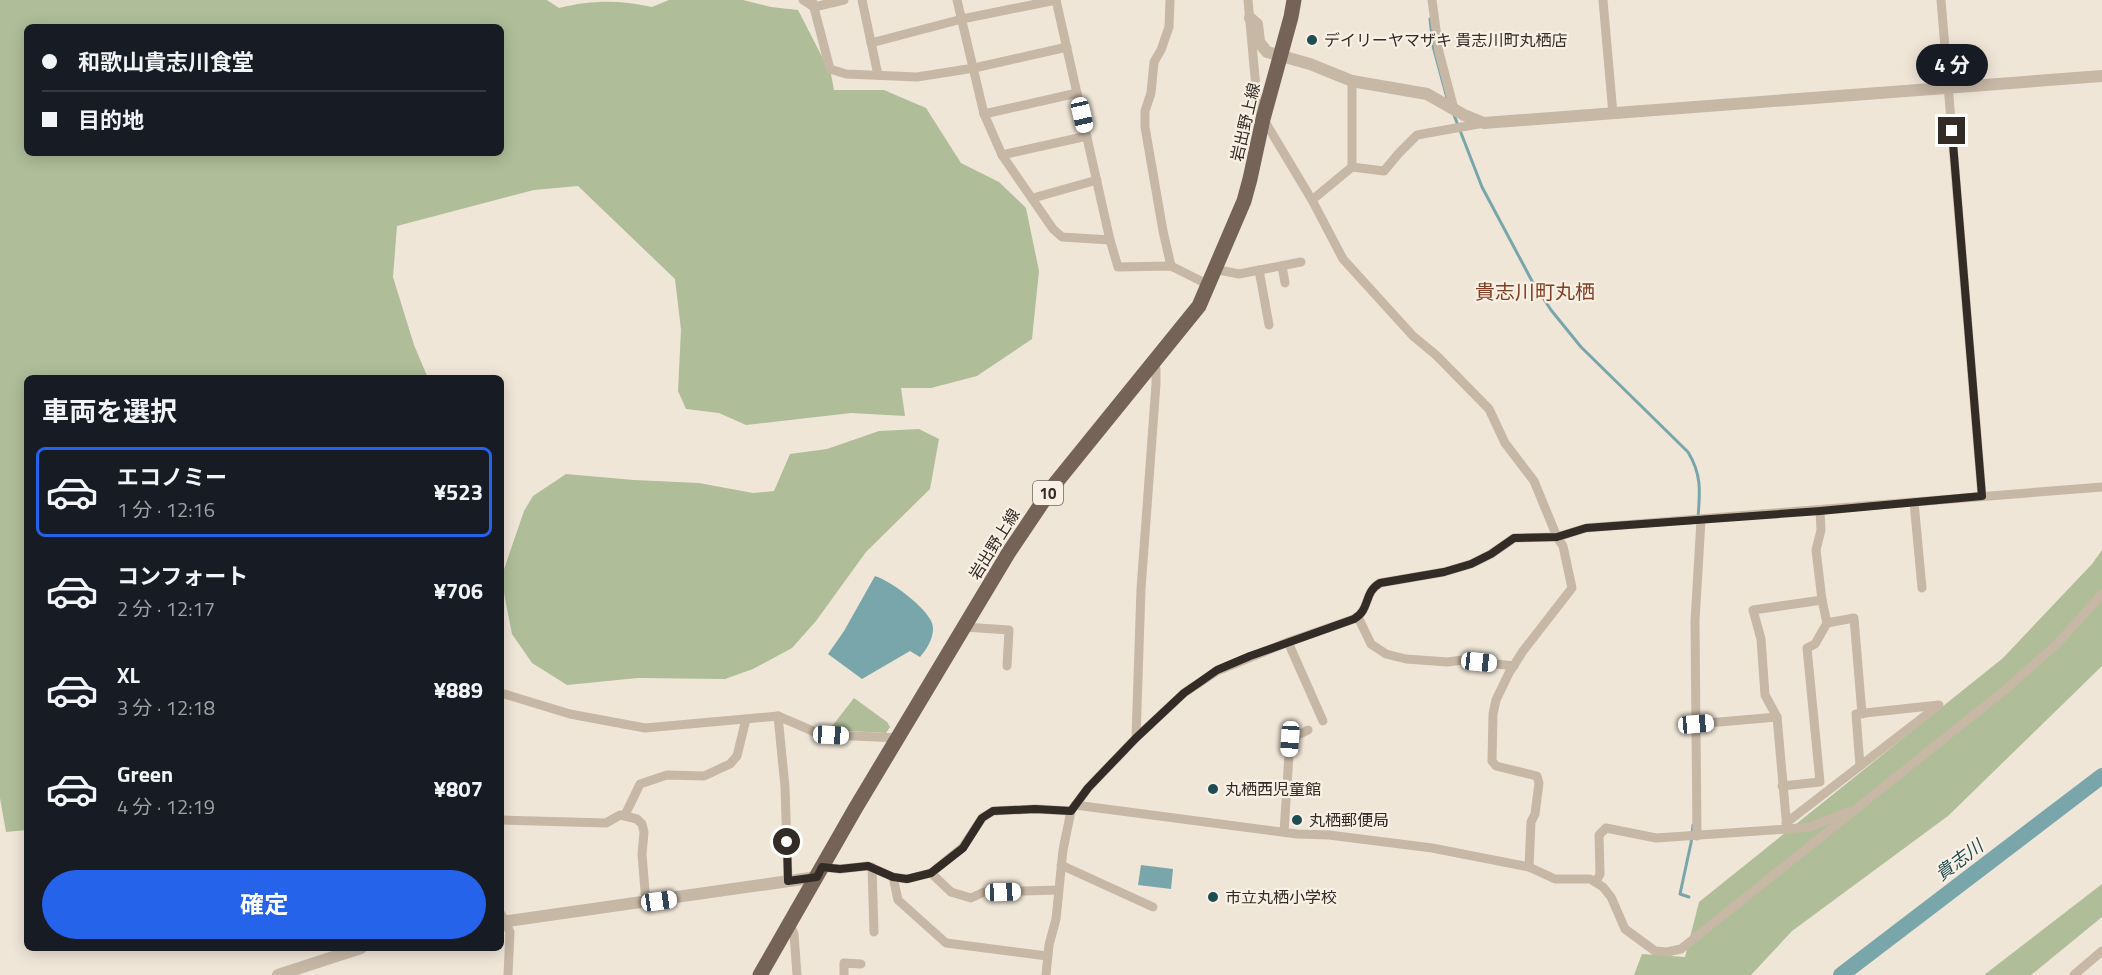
<!DOCTYPE html>
<html lang="ja">
<head>
<meta charset="utf-8">
<style>
  :root { --surface:#171b24; --page:#20242c; --text:#f1f3f6; --muted:#9ea1a6; --line:#363941; --accent:#2563eb }
  body { margin:0; font-family:"Titillium Web","Noto Sans JP",sans-serif; background:var(--page); color:var(--text); height:100vh; display:flex; flex-direction:column; font-size:22px; white-space:nowrap }
  * { box-sizing:border-box; margin:0 }
  p { font-size:20px; color:var(--muted) }
  .icon { flex:none; width:33px; height:33px; fill:none; stroke:currentColor; stroke-width:2; stroke-linecap:round; stroke-linejoin:round }
  .map { position:relative; flex:1; overflow:hidden }
  .drawer { position:absolute; left:24px; top:375px; width:480px; height:576px; display:flex; flex-direction:column; background:var(--surface); border-radius:9px; box-shadow:0 3px 15px #0003 }
  .drawer>* { flex:none }
  .top-card { position:absolute; left:24px; top:24px; width:480px; height:132px; border-radius:9px; box-shadow:0 3px 15px #0003; display:grid; align-content:center; height:132px; padding:0 18px; background:var(--surface) }
  .end { position:absolute; width:27px; height:27px; margin:-14px; border:8px solid #332b26; background:#fff; box-shadow:0 0 0 3px #fff }
  .from { border-radius:50% }
  .bubble { position:absolute; height:42px; border-radius:21px; background:var(--surface); box-shadow:0 3px 15px #0003; font-size:20px; font-weight:700; line-height:42px; text-align:center }
  .car { position:absolute; width:18px; height:36px; margin:-18px -9px; border-radius:8px; box-shadow:0 0 4px 2px #0007; background:linear-gradient(#fff 24%,#345 0 40%,#fff 0 76%,#345 0 86%,#fff 0) }
  .top-card b { display:flex; align-items:center; gap:21px; height:57px; font-size:22px }
  .top-card b+b { border-top:2px solid var(--line) }
  .top-card i { width:15px; height:15px; background:var(--text) }
  ul { padding:0; list-style:none }
  li { display:flex; align-items:center; gap:18px; height:90px; margin:0 12px 9px; padding:0 6px; border:3px solid transparent; border-radius:9px }
  li div { flex:1 }
  li b { display:block; font-size:22px }
  li em { font-style:normal; font-weight:700 }
  li.current { border-color:var(--accent) }
  li>.icon { width:54px; height:54px; stroke-width:1.5 }
  h2 { padding:0 18px; font-size:27px; line-height:72px }
  .primary-button { display:flex; gap:12px; margin-top:auto; padding:12px 18px }
  .primary-button a { flex:1; height:69px; border-radius:36px; background:var(--accent); color:#fff; font-size:24px; font-weight:700; line-height:69px; text-align:center }
  .map>svg:first-child { display:block }
</style>
</head>
<body>
<div class="map">
<svg width="2102" height="975" viewBox="0 0 2102 975">
  <rect width="100%" height="100%" fill="#f0e6d8"/>
  <g fill="#afbe99" fill-rule="evenodd">
    <path d="M0,0H547L559,8C593,0 619,0 652,7L669,0H743L771,7L798,10L831,74L834,90H884L926,108L961,163L999,182L1026,208L1039,271L1032,339L977,376L931,388H901L905,416L851,413L746,425L719,413L686,409L678,391L681,330L675,279L578,186L534,190L397,226L393,277L414,345L428,378H27V830L6,832L0,798ZM27,27H501V153H27Z"/>
    <polygon points="919,429 939,439 930,489 866,552 816,621 792,648 753,669 725,679 638,678 567,685 532,663 512,634 501,578 524,511 533,496 566,474 634,480 699,483 753,493 774,491 790,454 827,449 879,431"/>
    <polygon points="2102,550 2102,666 1948,816 1792,931 1751,975 1634,975 1642,954 1685,957 1699,902 2003,658 2092,564"/>
    <polygon points="854,698 887,722 890,727 886,733 829,730"/>
    <polygon points="2102,884 2102,917 2031,975 1984,975"/>
  </g>
  <g fill="#79a6ab">
    <path d="M875,576C891,581 927,608 932,623C936,635 927,649 920,657L910,651L862,679L828,654L844,631Z"/>
    <polygon points="1141,865 1173,869 1171,889 1138,885"/>
  </g>
  <g fill="none" stroke-linecap="round" stroke-linejoin="round">
    <g stroke="#79a6ab" stroke-width="3">
      <polyline points="1430,19 1433,46 1447,98"/>
      <path d="M1454,115L1482,187L1532,281L1551,310L1581,347L1688,452C1702,475 1700,492 1698,518"/>
      <polyline points="1689,897 1680,894 1691,843 1693,825"/>
    </g>
    <polyline stroke="#79a6ab" stroke-width="16" points="1841,975 2102,776"/>
    <g stroke="#c7b7a5" stroke-width="9">
      <polyline points="803,0 814,7 844,0"/>
      <polyline points="812,0 830,69 846,74 917,77 974,68 1067,47"/>
      <polyline points="862,0 878,75"/>
      <polyline points="957,0 984,114 1002,155 1053,229 1062,237 1110,240"/>
      <polyline points="1056,0 1110,240 1118,267 1171,266 1207,284"/>
      <polyline points="1170,0 1169,27 1161,50 1154,62 1151,93 1145,111 1145,127 1163,231 1171,266"/>
      <polyline points="1248,0 1258,110 1312,200 1343,259 1413,336 1436,355 1489,409 1505,443 1534,481 1557,537 1563,546 1572,588 1523,651 1509,673 1496,700 1493,714 1492,761 1496,766 1537,776 1539,783 1535,814 1531,822 1529,867"/>
      <polyline points="1432,0 1439,52 1454,109"/>
      <polyline points="1603,0 1613,114"/>
      <polyline points="1941,0 1982,496"/>
      <polyline points="871,43 962,19 1056,0"/>
      <polyline points="1352,81 1352,167"/>
      <polyline points="984,114 1077,93"/>
      <polyline points="1002,155 1087,136"/>
      <polyline points="1033,198 1097,180"/>
      <polyline points="1312,200 1352,167 1384,171 1399,153 1417,135 1484,123"/>
      <polyline points="1282,266 1285,283"/>
      <polyline points="1214,269 1239,274 1301,262"/>
      <polyline points="1259,270 1269,325"/>
      <polyline points="1914,502 1922,588"/>
      <polyline points="1822,600 1827,623 1854,618 1862,714"/>
      <polyline points="1358,617 1371,644 1386,654 1406,659 1448,662 1462,660 1514,666"/>
      <polyline points="964,627 1009,630 1007,666"/>
      <polyline points="1288,642 1323,721"/>
      <polyline points="501,693 570,714 645,728 778,716 815,732 831,735 899,738"/>
      <polyline points="778,716 785,787 788,881"/>
      <polyline points="1696,724 1777,717"/>
      <polyline points="1136,738 1141,589 1156,384 1156,369 1153,363"/>
      <polyline points="1782,786 1820,782 1807,648 1815,644 1827,623"/>
      <polyline points="1075,805 1297,834 1329,835 1432,848 1529,867 1555,879 1590,879 1603,887 1611,897 1625,929 1655,951 1667,952 1681,949 2006,689 2058,643 2102,594"/>
      <polyline points="625,815 640,784 667,775 704,776 730,764 737,756 746,719"/>
      <polyline points="501,820 606,823 620,815 637,819 642,824 644,832 642,854 646,903"/>
      <polyline points="1786,823 1939,705 1856,714 1860,766"/>
      <polyline points="1787,829 1810,827 1848,812"/>
      <polyline points="1284,832 1290,739 1308,730"/>
      <polyline points="1697,836 1695,621 1701,520"/>
      <polyline points="1061,865 1153,907"/>
      <polyline points="822,867 840,869 868,866 893,877 907,879 931,873 963,847 982,818 993,811 1035,809 1071,811"/>
      <polyline points="872,867 874,932"/>
      <polyline points="931,873 951,892 971,898 984,892 1058,890"/>
      <polyline points="893,877 898,900 946,943 1047,956"/>
      <polyline points="1596,882 1600,874 1599,835 1606,828 1656,838 1787,829 1777,717 1765,695 1761,639 1753,610 1822,600 1816,550 1821,530 1820,511"/>
      <polyline points="501,914 510,932 508,975"/>
      <polyline points="790,924 794,934 797,975"/>
      <polyline points="844,975 844,963 861,964"/>
      <path d="M1046,975L1049,945L1056,919L1063,850L1071,811L1088,788L1136,738L1184,693L1217,671L1288,642L1354,619C1371,609 1363,593 1380,583L1444,572L1471,564L1491,554L1514,538L1557,537L1586,528L2102,487"/>
      <polyline points="2074,975 2102,951"/>
    </g>
    <g stroke="#c7b7a5" stroke-width="12">
      <polyline points="1250,18 1257,24 1259,42 1267,52 1310,64 1352,81 1427,94 1464,115 1484,123 2102,76"/>
      <polyline points="501,922 817,877"/>
      <polyline points="278,975 361,948"/>
    </g>
    <polyline stroke="#756358" stroke-width="15" points="760,975 855,809 1009,552 1054,485 1199,306 1244,201 1250,179 1263,119 1291,17 1294,0"/>
  </g>
  <g fill="none" stroke-linecap="round" stroke-linejoin="round">
    <path stroke="#332b26" stroke-width="8" d="M787,842L788,881L817,877L822,867L840,869L868,866L893,877L907,879L931,873L963,848L982,818L993,811L1035,809L1071,811L1088,788L1136,738L1184,693L1200,682L1217,670L1250,656L1354,619C1371,609 1363,593 1380,583L1444,572L1471,564L1491,554L1514,538L1557,537L1586,528L1820,511L1982,496L1952,131"/>
  </g>
  <g fill="#1e4c53" stroke="#f8f0e4" stroke-width="2">
    <circle cx="1312" cy="40" r="6"/>
    <circle cx="1213" cy="789" r="6"/>
    <circle cx="1297" cy="820" r="6"/>
    <circle cx="1213" cy="897" r="6"/>
  </g>
  <g text-anchor="middle" dominant-baseline="central" stroke-width="4.5" stroke-linejoin="round" paint-order="stroke">
    <rect fill="#f8f0e4" stroke="#6e665f" stroke-width="1.5" x="1033" y="481" width="30" height="24" rx="4.5"/>
    <g font-size="15" font-weight="bold" fill="#332b26">
      <text x="1048" y="493">10</text>
    </g>
    <g font-size="16" fill="#332b26" stroke="#f8f0e4" text-anchor="start">
      <text x="1324" y="40">デイリーヤマザキ 貴志川町丸栖店</text>
      <text x="1225" y="789">丸栖西児童館</text>
      <text x="1309" y="820">丸栖郵便局</text>
      <text x="1225" y="897">市立丸栖小学校</text>
    </g>
    <g font-size="16" fill="#332b26" stroke="#f8f0e4">
      <text transform="translate(1245 122) rotate(-77)">岩出野上線</text>
      <text transform="translate(994 544) rotate(-58)">岩出野上線</text>
    </g>
    <g font-size="18" font-style="italic" fill="#1e4c53" stroke="#f8f0e4">
      <text transform="translate(1959 860) rotate(-37)">貴志川</text>
    </g>
    <g font-size="20" fill="#7f3e23" stroke="#f8f0e4">
      <text x="1535" y="291">貴志川町丸栖</text>
    </g>
  </g>
</svg>
<i class="end from" style="left:787px;top:842px"></i>
<i class="end" style="left:1952px;top:131px"></i>
<div class="bubble" style="left:1916px;top:44px;width:72px">4 分</div>
<i class="car" style="left:1082px;top:115px;rotate:167deg"></i>
<i class="car" style="left:1479px;top:662px;rotate:96deg"></i>
<i class="car" style="left:1696px;top:724px;rotate:85deg"></i>
<i class="car" style="left:831px;top:735px;rotate:93deg"></i>
<i class="car" style="left:1290px;top:739px;rotate:184deg"></i>
<i class="car" style="left:1003px;top:892px;rotate:88deg"></i>
<i class="car" style="left:659px;top:901px;rotate:82deg"></i>
<div class="top-card">
<b><i class="from"></i>和歌山貴志川食堂</b>
<b><i></i>目的地</b>
</div>
<section class="drawer">
<h2>車両を選択</h2>
<ul>
<li class="current"><svg class="icon" aria-label="car" viewBox="0 0 24 24"><path d="M5 17H2v-5l4-1 3-4h7l3 4 3 1v5h-3M9 17h6M6 11h13"/><circle cx="7" cy="17" r="2"/><circle cx="17" cy="17" r="2"/></svg><div><b>エコノミー</b><p>1 分 · 12:16</p></div><em>¥523</em></li>
<li><svg class="icon" aria-label="car" viewBox="0 0 24 24"><path d="M5 17H2v-5l4-1 3-4h7l3 4 3 1v5h-3M9 17h6M6 11h13"/><circle cx="7" cy="17" r="2"/><circle cx="17" cy="17" r="2"/></svg><div><b>コンフォート</b><p>2 分 · 12:17</p></div><em>¥706</em></li>
<li><svg class="icon" aria-label="car" viewBox="0 0 24 24"><path d="M5 17H2v-5l4-1 3-4h7l3 4 3 1v5h-3M9 17h6M6 11h13"/><circle cx="7" cy="17" r="2"/><circle cx="17" cy="17" r="2"/></svg><div><b>XL</b><p>3 分 · 12:18</p></div><em>¥889</em></li>
<li><svg class="icon" aria-label="car" viewBox="0 0 24 24"><path d="M5 17H2v-5l4-1 3-4h7l3 4 3 1v5h-3M9 17h6M6 11h13"/><circle cx="7" cy="17" r="2"/><circle cx="17" cy="17" r="2"/></svg><div><b>Green</b><p>4 分 · 12:19</p></div><em>¥807</em></li>
</ul>
<div class="primary-button"><a>確定</a></div>
</section>
</div>
</body>
</html>
